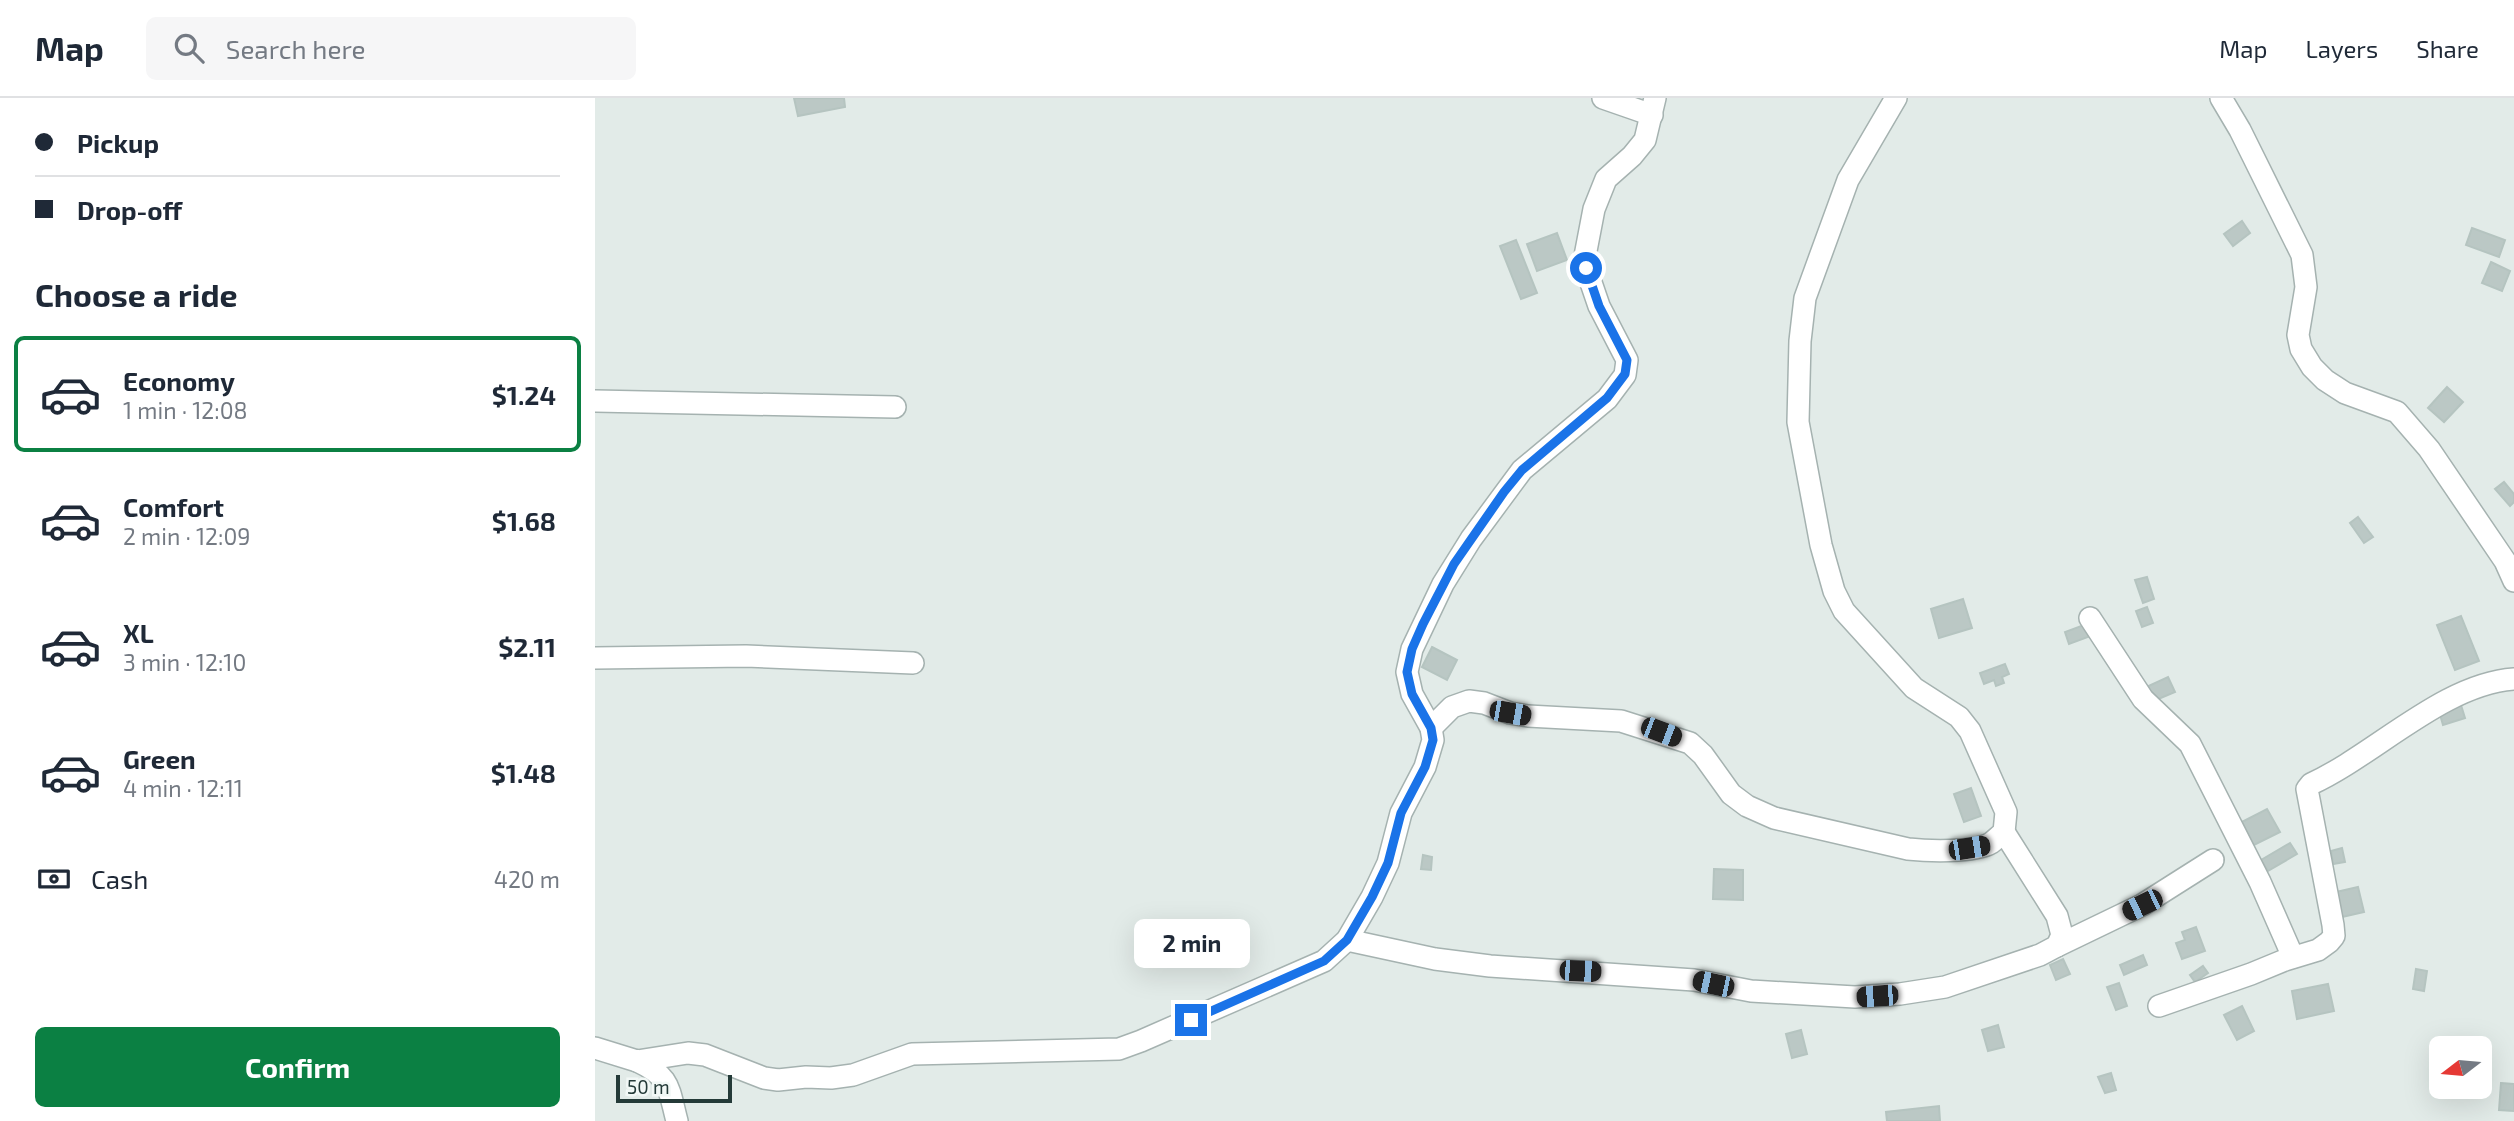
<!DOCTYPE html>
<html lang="en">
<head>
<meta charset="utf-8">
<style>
  :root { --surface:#fff; --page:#f6f6f7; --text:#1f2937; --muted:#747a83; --line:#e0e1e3; --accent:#0b8043 }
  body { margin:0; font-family:"Exo 2",sans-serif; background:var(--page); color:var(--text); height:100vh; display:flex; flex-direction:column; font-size:26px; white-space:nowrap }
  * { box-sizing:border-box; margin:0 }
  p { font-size:23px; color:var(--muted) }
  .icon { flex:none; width:38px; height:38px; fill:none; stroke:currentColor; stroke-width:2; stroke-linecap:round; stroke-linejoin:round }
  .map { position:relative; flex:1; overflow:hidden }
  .drawer { display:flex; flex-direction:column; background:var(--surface); width:595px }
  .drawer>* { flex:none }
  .hud { display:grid; align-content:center; height:154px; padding:0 35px; background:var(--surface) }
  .needle { width:46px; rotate:254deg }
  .buttons { position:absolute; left:1834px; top:938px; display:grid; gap:14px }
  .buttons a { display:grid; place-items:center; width:63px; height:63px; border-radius:10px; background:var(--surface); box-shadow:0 7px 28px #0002; font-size:35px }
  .scale { position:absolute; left:21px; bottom:18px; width:116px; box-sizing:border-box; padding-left:7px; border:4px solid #243a38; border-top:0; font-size:19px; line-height:24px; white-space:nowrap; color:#243a38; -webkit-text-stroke:5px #f2f8f6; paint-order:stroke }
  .end { position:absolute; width:32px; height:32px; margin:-16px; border:9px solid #1a73e8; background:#fff; box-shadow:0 0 0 4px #fff }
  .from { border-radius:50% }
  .bubble { position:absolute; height:49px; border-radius:10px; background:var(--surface); box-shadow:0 7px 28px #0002; font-size:23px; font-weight:700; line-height:49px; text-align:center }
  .car { position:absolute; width:21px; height:42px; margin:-21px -10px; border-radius:9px; box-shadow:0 0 5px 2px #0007; background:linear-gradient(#222 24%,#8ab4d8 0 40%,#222 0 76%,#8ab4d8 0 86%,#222 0) }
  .hud b { display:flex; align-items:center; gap:24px; height:66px; font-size:26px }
  .hud b+b { border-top:2px solid var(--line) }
  .hud i { width:18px; height:18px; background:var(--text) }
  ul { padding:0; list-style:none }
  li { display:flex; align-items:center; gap:21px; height:116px; margin:0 14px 10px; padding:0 21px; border:4px solid transparent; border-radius:10px }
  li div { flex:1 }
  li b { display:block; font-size:26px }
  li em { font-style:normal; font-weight:700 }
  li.active { border-color:var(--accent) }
  li>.icon { width:63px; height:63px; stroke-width:1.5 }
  h2 { padding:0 35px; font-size:32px; line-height:84px }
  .pay { display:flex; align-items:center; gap:18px; height:77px; padding:0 35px; font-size:26px }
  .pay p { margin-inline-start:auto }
  .cta { display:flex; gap:14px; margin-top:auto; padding:14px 35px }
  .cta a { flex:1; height:80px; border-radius:10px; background:var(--accent); color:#fff; font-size:28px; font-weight:700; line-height:80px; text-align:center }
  header { display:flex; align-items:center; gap:42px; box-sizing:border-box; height:98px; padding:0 35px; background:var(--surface); border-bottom:2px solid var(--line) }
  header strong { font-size:33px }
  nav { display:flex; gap:38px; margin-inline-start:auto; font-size:24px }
  .search { width:490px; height:63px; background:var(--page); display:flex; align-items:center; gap:18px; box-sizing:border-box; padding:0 24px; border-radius:10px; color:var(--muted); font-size:26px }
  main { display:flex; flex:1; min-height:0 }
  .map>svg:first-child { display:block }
</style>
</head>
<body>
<header>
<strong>Map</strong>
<div class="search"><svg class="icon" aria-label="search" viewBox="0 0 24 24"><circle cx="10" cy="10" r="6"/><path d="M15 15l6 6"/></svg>Search here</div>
<nav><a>Map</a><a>Layers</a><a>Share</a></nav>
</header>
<main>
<section class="drawer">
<div class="hud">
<b><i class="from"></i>Pickup</b>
<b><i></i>Drop-off</b>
</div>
<h2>Choose a ride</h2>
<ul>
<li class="active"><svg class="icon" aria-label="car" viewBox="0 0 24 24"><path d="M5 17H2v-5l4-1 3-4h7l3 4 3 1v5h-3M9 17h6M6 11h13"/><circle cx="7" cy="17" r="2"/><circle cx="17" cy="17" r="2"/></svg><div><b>Economy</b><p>1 min · 12:08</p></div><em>$1.24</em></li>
<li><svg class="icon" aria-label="car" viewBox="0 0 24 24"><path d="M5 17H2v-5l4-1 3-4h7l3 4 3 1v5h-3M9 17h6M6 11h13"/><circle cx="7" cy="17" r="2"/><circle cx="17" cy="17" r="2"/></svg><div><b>Comfort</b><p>2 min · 12:09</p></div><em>$1.68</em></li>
<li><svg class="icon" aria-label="car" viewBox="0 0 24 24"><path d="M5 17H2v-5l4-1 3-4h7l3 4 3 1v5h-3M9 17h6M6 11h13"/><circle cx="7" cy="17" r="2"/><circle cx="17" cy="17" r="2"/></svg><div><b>XL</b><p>3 min · 12:10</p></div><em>$2.11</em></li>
<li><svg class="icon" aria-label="car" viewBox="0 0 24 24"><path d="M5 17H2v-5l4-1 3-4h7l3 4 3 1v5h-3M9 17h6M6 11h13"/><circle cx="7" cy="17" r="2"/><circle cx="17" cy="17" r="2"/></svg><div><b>Green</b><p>4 min · 12:11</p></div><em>$1.48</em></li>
</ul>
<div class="pay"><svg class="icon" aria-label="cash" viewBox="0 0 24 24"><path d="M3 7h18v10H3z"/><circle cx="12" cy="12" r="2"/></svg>Cash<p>420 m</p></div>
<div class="cta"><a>Confirm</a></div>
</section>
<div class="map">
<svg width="1919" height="1023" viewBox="0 0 1919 1023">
  <rect width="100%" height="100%" fill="#e2ebe8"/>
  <g fill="#bbc8c5" stroke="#b5c4c0" stroke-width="2">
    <polygon points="199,0 249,0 250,9 203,18"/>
    <polygon points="1647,123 1655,135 1638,148 1629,136"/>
    <polygon points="1877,130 1910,142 1904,159 1871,147"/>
    <polygon points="962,135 972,162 942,173 932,146"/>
    <polygon points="921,142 942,195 926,201 905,148"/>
    <polygon points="1896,164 1915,173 1907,193 1887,185"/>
    <polygon points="1852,289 1868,304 1849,324 1833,310"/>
    <polygon points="1909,384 1919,396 1919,404 1915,408 1900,391"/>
    <polygon points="1763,419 1778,439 1769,445 1755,425"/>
    <polygon points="1552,479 1559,501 1548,505 1540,482"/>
    <polygon points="1368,501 1377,530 1344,540 1336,511"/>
    <polygon points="1552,509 1558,525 1547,529 1541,513"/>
    <polygon points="1866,518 1884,563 1860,572 1842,527"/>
    <polygon points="1497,524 1501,536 1474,546 1470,534"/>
    <polygon points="837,549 862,562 852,582 827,569"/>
    <polygon points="1410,566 1414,576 1407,579 1409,585 1401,588 1399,582 1389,586 1385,575"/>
    <polygon points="1573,579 1580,594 1554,605 1547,591"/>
    <polygon points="1866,607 1870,620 1848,627 1844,613"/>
    <polygon points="1376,690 1386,718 1369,724 1359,696"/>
    <polygon points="1672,711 1685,734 1653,750 1641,727"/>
    <polygon points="1695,745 1702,756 1673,773 1666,762"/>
    <polygon points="1747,750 1750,764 1738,766 1736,753"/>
    <polygon points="828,757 837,759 836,772 826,771"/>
    <polygon points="1119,771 1148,772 1148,802 1118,801"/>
    <polygon points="1763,789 1769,814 1747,819 1741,794"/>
    <polygon points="1601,829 1610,853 1587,861 1581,845 1590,842 1587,834"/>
    <polygon points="1548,857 1552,867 1529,877 1525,867"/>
    <polygon points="1468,861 1475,876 1461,882 1455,867"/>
    <polygon points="1608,868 1613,875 1600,884 1595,877"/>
    <polygon points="1821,871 1832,873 1829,893 1818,891"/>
    <polygon points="1524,885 1532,908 1521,912 1512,889"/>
    <polygon points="1733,886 1739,913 1702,921 1697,893"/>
    <polygon points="1647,908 1659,933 1642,942 1629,917"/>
    <polygon points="1403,927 1409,949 1393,953 1387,932"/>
    <polygon points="1206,932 1212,956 1197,960 1191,936"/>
    <polygon points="1516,975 1521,992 1510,995 1503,979"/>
    <polygon points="1906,985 1919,986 1919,1013 1904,1012"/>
    <polygon points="1344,1008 1345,1023 1292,1023 1291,1014"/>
  </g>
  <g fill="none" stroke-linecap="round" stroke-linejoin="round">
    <g stroke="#a5b2b0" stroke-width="24">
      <g id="minor">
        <polyline points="1008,0 1057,17"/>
        <polyline points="1626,0 1645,32 1707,157 1711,189 1703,237 1706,251 1717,269 1730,282 1750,295 1802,314 1834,351 1910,463 1919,483"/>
        <polyline points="0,303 300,309"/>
        <polyline points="1495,520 1548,601 1595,646 1665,784 1698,859"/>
        <polyline points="0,560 151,558 318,565"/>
        <path d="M836,630L857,609L874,603L889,605L915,615L933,618L1026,623L1095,645L1108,657L1136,696L1152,708L1179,720L1313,751C1332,753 1379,755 1396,745C1400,742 1404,738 1409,734L1411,714L1375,633L1364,619L1319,590L1249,513L1239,493L1226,447L1203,324L1205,243L1210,200L1253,82L1301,0"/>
        <polyline points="752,842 840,861 895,868 1099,882 1156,893 1260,899 1305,896 1350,889 1445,857 1462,848 1467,837 1462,818 1409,734"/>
        <polyline points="1462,848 1547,807 1618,762"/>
        <path d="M1564,908L1656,876L1690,862L1723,852L1734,844L1739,838L1738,827L1712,691L1716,686C1781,656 1848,586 1919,581"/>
        <polyline points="0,950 42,963 93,955 110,957 169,980 183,982 211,979 236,980 258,977 317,956 524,951 546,943 729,863 752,842 777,799 793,765 806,715 830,669 838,642 836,630 817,596 812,574 817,551 848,486 876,441 927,372 1012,301 1030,277 1032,262 1004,208 991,170 990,158 999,111 1011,81 1037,58 1050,42 1060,0"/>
        <path d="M42,963C76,979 73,989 82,1023"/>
      </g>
    </g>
    <use href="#minor" stroke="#fff" stroke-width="21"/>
  </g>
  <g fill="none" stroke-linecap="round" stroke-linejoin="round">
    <polyline stroke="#1a73e8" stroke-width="9" points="596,922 729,863 752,842 777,799 793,765 806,715 830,669 838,642 836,630 817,596 812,574 817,551 828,526 859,466 909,394 927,372 1012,300 1030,276 1032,262 1004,208 991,170"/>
  </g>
</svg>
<div class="buttons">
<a><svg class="needle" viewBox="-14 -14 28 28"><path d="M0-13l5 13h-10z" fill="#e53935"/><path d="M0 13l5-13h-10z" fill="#747a83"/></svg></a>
</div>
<div class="scale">50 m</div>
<i class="end from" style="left:991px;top:170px"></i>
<i class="end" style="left:596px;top:922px"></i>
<div class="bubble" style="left:539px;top:821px;width:116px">2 min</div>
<i class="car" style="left:915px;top:615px;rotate:100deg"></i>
<i class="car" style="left:1066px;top:634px;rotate:111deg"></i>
<i class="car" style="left:1374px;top:750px;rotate:81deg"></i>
<i class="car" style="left:1547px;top:807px;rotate:244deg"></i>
<i class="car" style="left:985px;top:873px;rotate:92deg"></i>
<i class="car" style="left:1118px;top:886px;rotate:282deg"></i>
<i class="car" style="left:1282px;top:898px;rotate:266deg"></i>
</div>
</main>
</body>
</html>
